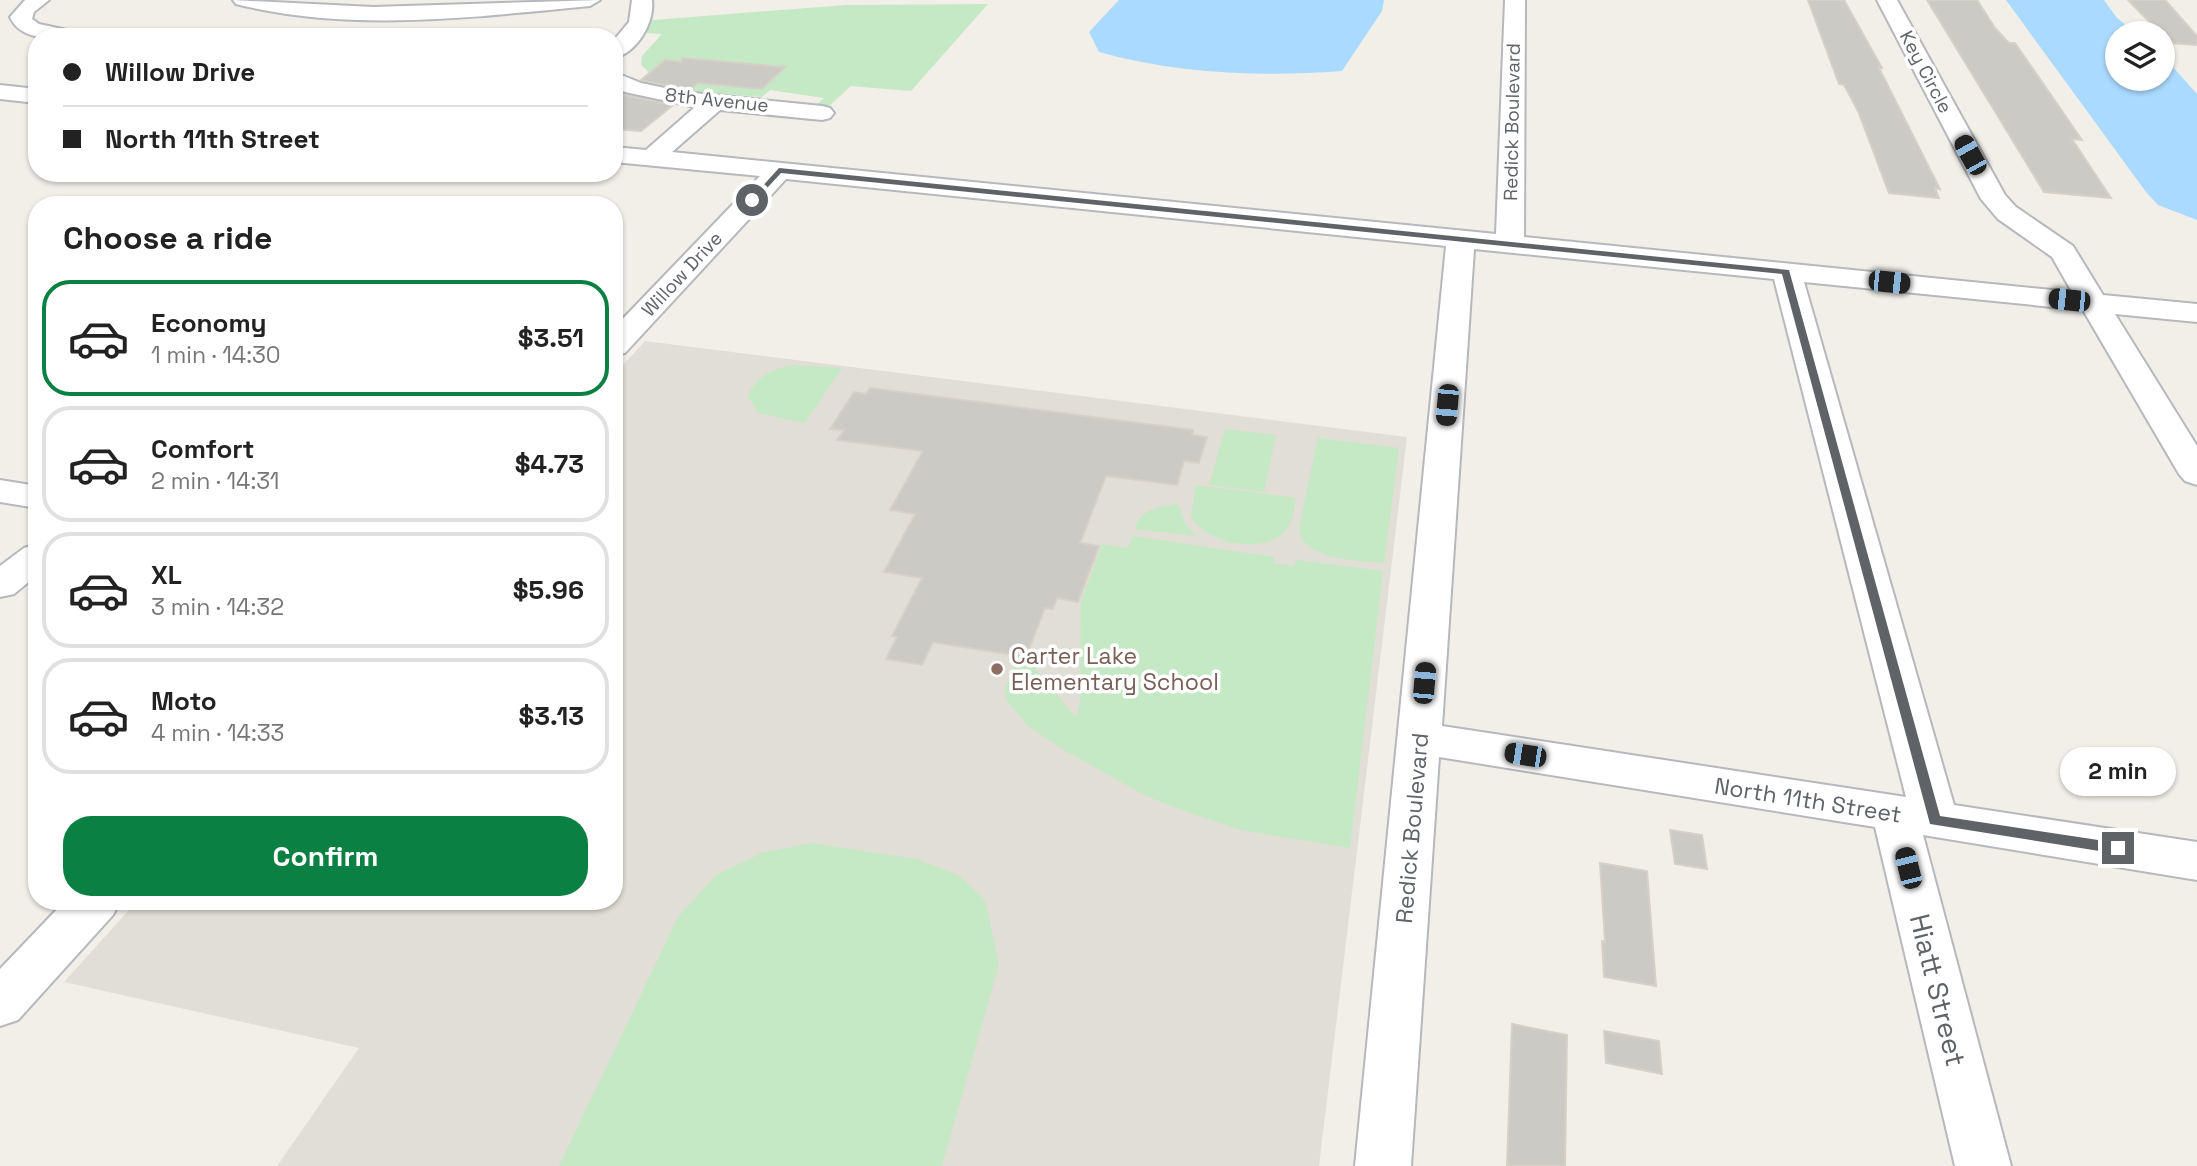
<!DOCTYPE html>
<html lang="en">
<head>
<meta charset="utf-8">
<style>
  :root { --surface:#fff; --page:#f2f2f2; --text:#222; --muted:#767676; --line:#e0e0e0; --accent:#0b8043 }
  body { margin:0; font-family:"Space Grotesk",sans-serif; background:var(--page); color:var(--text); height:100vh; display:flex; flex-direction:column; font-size:26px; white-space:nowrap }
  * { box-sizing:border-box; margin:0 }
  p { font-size:23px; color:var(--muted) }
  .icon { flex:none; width:38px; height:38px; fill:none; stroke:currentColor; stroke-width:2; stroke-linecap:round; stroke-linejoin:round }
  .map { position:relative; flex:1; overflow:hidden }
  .sheet { position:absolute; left:28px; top:196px; width:595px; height:714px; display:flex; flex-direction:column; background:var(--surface); border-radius:28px; box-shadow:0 2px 5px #0004 }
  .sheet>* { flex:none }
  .top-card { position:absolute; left:28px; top:28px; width:595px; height:154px; border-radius:28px; box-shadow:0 2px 5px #0004; display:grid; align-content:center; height:154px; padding:0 35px; background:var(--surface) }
  .controls { position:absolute; left:2105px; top:21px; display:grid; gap:14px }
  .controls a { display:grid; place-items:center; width:70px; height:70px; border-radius:50%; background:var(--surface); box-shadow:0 2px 5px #0004; font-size:35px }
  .end { position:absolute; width:32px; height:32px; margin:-16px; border:9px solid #5f6368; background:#fff; box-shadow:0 0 0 4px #fff }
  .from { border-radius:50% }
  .bubble { position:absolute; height:49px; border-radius:24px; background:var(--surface); box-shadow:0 2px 5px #0004; font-size:23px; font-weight:700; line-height:49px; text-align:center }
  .car { position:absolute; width:21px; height:42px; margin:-21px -10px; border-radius:9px; box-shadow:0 0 5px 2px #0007; background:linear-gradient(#222 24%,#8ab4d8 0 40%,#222 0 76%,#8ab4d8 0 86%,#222 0) }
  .top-card b { display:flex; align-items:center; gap:24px; height:66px; font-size:26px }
  .top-card b+b { border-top:2px solid var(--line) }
  .top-card i { width:18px; height:18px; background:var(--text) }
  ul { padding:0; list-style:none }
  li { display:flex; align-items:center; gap:21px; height:116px; margin:0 14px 10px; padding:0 21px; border:4px solid var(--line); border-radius:28px }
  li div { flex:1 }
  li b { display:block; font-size:26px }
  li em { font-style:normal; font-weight:700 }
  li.current { border-color:var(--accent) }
  li>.icon { width:63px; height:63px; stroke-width:1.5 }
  h2 { padding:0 35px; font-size:32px; line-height:84px }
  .button { display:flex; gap:14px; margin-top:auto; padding:14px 35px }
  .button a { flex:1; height:80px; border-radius:28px; background:var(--accent); color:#fff; font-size:28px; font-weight:700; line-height:80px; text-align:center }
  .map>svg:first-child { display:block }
</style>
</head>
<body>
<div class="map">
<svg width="2197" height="1166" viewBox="0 0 2197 1166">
  <rect width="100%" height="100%" fill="#f1efe8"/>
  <polygon fill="#e1ded6" points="645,341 1407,437 1319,1166 277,1166 359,1048 64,982 137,901 614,901 614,375"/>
  <g fill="#c5e8c5">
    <polygon points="988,4 911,91 851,86 827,108 816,105 824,98 770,90 762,97 685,91 693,84 651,74 641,65 642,56 662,34 645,33 653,20 846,5"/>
    <path d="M793,365L842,368L805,423L758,413L748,396C757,376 772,369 793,365Z"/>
    <polygon points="1225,429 1276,435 1264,492 1209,485"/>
    <path d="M1318,438L1399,448L1384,563C1358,560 1317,562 1301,537L1299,528Z"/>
    <path d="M1196,485L1296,498C1294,506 1294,517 1290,524C1273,557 1206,546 1191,516Z"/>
    <path d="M1178,503L1185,524L1196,536L1135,529C1141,507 1159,509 1178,503Z"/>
    <polygon points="1133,536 1274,557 1273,563 1294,566 1296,560 1383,571 1350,848 1240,830 1187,812 1146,796 1062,749 1027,725 1007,701 1005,689 1018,656 1026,657 1076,718 1080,703 1081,602 1102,544 1128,548"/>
    <polygon points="811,843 917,859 960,876 985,900 999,964 942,1166 559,1166 678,917 716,875 762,853"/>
  </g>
  <g fill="#aadaff">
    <path d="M1119,0H1384L1382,11L1342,71C1262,77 1177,74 1099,52L1089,32Z"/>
    <polygon points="2006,0 2104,0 2117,18 2136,33 2118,33 2118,79 2163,79 2163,56 2197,94 2197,220 2158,205 2146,192"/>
  </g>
  <g fill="#cccac5" stroke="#d6d1c6" stroke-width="2">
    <polygon points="1808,0 1844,0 1882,68 1879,68 1940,189 1935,188 1939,198 1889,193 1858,111 1844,85 1839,84"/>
    <polygon points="1927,0 1977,0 1995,28 2009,43 2015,43 2082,140 2072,139 2111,198 2044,192"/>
    <polygon points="2128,0 2165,0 2197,36 2197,45 2170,43"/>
    <polygon points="682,58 785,67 762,89 698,83 690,90 641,80 665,60 681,62"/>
    <polygon points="623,94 624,95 673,105 641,131 614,129 614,102"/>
    <polygon points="870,388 1193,430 1192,435 1207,437 1199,463 1184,461 1177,485 1106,476 1080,543 1099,546 1078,602 1057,598 1053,609 1045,608 1026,657 933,642 922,665 886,659 897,637 892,636 922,578 884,572 915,514 890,510 923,451 837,440 844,430 830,429 854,392 866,394"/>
    <polygon points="1670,830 1702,835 1707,869 1675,864"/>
    <polygon points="1600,863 1647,871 1656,986 1604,977 1602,941 1605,942"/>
    <polygon points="1512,1024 1567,1035 1565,1166 1507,1166"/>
    <polygon points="1604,1031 1659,1041 1662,1074 1606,1063"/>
  </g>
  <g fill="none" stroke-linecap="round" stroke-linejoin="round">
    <g stroke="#b5b8bc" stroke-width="4">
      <g id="minor">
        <path d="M25,0H49L34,12L32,19L39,24L76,32L78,37C54,37 22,43 10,17Z"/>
        <path d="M233,0L373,7L600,0L590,6C474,17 351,33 236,4Z"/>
        <path d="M632,0H652C655,22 637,53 614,58V40L629,22Z"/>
        <path d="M1505,0H1525L1524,237L2072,292L2052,257L1998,219L1981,199L1877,0H1897L2005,195L2016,207L2073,246L2103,295L2197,304V322L2115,314L2197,446V485L2185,481L2179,474L2083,310L1804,282L1954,805L2197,842V880L1923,835L2011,1166H1955L1875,827L1439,757L1411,1166H1355L1446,246L786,179L625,353L614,355V328L760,176L614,162V147L646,150L695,107L625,92L614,88V72L641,83L684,92L822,106L830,108L834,113L830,118L822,120L720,110L672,152L1496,234ZM1474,249L1774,279L1906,797L1442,726Z"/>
        <polygon points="0,85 37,89 37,103 0,99"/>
        <polygon points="0,480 37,486 37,508 0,502"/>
        <polygon points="37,544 37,575 14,594 0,597 0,566 24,548"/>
        <polygon points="65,901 120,901 113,915 18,1020 0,1026 0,969"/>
      </g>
    </g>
    <use href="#minor" fill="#fff" fill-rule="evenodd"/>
  </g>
  <polygon fill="#5f6368" points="779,168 1789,270 1940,816 2118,843 2125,848 2118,854 1930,824 1782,274 781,173 755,201 749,201"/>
  <circle fill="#8d6e63" stroke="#fff" stroke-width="2.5" cx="997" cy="669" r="7"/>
  <g text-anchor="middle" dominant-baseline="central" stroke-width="7" stroke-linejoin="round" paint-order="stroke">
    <g font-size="19" fill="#5f6368" stroke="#fff">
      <text transform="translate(1926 72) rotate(62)">Key Circle</text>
      <text transform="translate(717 100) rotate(6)">8th Avenue</text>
      <text transform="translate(1512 122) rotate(-89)">Redick Boulevard</text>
      <text transform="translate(682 274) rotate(-47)">Willow Drive</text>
    </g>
    <g font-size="23" fill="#785e54" stroke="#fff" text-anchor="start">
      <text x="1011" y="656">Carter Lake<tspan x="1011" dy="26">Elementary School</tspan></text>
    </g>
    <g font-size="23" fill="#5f6368" stroke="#fff">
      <text transform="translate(1808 800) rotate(9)">North 11th Street</text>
      <text transform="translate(1412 828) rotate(-85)">Redick Boulevard</text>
    </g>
    <g font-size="28" fill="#5f6368" stroke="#fff">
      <text transform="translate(1938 990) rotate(76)">Hiatt Street</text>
    </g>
  </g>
</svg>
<div class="controls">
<a><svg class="icon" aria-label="layers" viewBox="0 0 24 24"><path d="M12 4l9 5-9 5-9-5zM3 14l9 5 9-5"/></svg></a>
</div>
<i class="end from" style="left:752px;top:200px"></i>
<i class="end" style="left:2118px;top:848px"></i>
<div class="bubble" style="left:2060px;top:747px;width:116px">2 min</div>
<i class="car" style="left:1970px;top:155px;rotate:331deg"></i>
<i class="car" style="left:1889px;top:282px;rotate:96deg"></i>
<i class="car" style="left:2069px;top:300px;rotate:276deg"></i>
<i class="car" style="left:1447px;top:405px;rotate:185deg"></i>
<i class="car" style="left:1424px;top:683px;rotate:5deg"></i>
<i class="car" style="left:1525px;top:755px;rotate:279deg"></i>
<i class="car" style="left:1908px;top:868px;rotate:346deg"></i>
<div class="top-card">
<b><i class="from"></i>Willow Drive</b>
<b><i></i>North 11th Street</b>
</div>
<section class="sheet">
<h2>Choose a ride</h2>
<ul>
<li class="current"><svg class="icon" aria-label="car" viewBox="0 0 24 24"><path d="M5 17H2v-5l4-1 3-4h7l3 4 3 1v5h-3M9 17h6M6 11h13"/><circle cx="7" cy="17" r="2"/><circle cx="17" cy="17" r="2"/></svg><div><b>Economy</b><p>1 min · 14:30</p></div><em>$3.51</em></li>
<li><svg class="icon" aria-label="car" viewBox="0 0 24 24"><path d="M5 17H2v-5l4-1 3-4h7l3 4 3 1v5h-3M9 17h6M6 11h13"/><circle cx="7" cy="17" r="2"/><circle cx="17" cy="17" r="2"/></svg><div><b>Comfort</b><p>2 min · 14:31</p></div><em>$4.73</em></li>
<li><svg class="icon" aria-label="car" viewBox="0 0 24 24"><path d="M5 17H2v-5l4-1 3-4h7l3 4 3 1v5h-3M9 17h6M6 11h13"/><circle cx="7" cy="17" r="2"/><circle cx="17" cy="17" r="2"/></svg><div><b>XL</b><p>3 min · 14:32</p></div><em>$5.96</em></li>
<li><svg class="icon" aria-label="car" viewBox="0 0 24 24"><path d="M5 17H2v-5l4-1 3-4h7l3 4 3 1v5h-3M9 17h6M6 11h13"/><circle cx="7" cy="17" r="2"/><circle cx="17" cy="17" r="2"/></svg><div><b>Moto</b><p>4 min · 14:33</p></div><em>$3.13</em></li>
</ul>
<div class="button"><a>Confirm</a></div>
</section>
</div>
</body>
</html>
